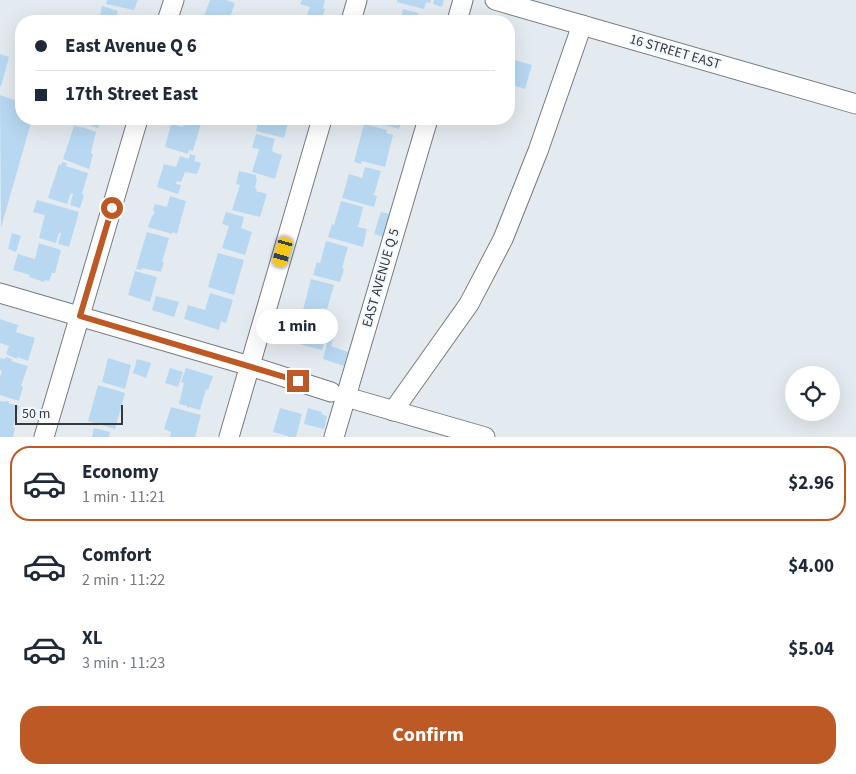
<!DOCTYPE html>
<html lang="en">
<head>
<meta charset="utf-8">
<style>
  :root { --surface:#fff; --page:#f6f6f7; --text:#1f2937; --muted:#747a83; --line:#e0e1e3; --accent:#bd5925 }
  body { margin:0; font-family:"Source Sans 3",sans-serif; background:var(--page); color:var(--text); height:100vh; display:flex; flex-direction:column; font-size:19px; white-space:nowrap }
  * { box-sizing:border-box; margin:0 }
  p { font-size:16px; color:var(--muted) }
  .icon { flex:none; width:28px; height:28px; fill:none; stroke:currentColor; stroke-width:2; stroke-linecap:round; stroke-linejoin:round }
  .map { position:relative; height:437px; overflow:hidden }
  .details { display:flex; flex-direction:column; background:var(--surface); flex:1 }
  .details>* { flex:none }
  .banner { position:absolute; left:15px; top:15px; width:500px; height:110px; border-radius:20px; box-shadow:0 5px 20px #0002; display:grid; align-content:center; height:110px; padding:0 20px; background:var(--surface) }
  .controls { position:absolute; left:785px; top:366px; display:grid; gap:10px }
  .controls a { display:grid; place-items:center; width:55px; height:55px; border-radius:50%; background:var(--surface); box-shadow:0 5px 20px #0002; font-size:25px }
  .scale { position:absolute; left:15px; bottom:12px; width:108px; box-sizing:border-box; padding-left:5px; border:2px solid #36383b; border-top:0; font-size:14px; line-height:18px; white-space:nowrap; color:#36383b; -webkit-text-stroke:4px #f1f8fe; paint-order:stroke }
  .end { position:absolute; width:22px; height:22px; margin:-11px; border:6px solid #bd5925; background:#fff; box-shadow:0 0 0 2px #fff }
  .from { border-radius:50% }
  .bubble { position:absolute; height:35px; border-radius:18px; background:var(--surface); box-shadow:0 5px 20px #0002; font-size:16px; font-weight:700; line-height:35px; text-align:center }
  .car { position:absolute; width:15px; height:30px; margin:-15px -8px; border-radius:6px; box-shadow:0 0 4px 1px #0007; background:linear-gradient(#f5c518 24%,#345 0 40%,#f5c518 0 76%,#345 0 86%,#f5c518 0) }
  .banner b { display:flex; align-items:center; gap:18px; height:48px; font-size:19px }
  .banner b+b { border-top:1px solid var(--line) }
  .banner i { width:12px; height:12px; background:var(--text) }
  ul { padding:9px 0 0; list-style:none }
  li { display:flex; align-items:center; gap:15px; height:75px; margin:0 10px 8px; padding:0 10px; border:2px solid transparent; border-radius:20px }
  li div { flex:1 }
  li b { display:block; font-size:19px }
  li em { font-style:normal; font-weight:700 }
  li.selected { border-color:var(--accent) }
  li>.icon { width:45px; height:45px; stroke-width:1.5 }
  .action { display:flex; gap:10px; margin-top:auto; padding:10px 20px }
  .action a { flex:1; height:58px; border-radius:20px; background:var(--accent); color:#fff; font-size:20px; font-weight:700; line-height:58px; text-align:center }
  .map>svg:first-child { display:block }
</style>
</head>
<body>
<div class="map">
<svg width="856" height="437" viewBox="0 0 856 437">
  <rect width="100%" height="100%" fill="#e4ebf0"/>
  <g fill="#b8d8f2">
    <polygon points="107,0 138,0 134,10 106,4"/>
    <polygon points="210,0 226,0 235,3 230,17 228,17 228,21 202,21"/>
    <polygon points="302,0 325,0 323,8 325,9 321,21 306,17 310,7 300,4"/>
    <polygon points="397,0 431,0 430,3 426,2 424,9 397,2"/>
    <polygon points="434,0 444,0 442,7 433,4"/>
    <polygon points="102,6 118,11 115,21 99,21"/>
    <polygon points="403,9 418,13 416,21 387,21 389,15 399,20 401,18"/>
    <polygon points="0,54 9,57 1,86 0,86"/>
    <polygon points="511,59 532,65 525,89 509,84 509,61 511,62"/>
    <polygon points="0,95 21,102 21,119 32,119 1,228"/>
    <polygon points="74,119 100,119 98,128 74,120"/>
    <polygon points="185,119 202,120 193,151 189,150 188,154 165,147 171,124 183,127"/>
    <polygon points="259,119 289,119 284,138 256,131"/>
    <polygon points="371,119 402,119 399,129 378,123 379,121"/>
    <polygon points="364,124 387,130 386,133 393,135 385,167 362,161 361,164 354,162"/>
    <polygon points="74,126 85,128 96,132 91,153 93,154 89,169 63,159"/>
    <polygon points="256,134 275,139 272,150 273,152 282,155 275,179 252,172 259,149 252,148"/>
    <polygon points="190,154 196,156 194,161 201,163 197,174 185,172 181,182 177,181 176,184 181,185 178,194 157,187 164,164 176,167 180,156 189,159"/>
    <polygon points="62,162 67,163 66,166 88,173 82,194 84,195 80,208 70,205 73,194 71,193 67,204 48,198 59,164 61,165"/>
    <polygon points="365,167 381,171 374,195 377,196 374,207 342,198 349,174 362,178"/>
    <polygon points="239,171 256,175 256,178 257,179 255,188 257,189 256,191 267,194 260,217 232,210 240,185 236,184"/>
    <polygon points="170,196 186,201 177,234 172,232 172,234 148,227 152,216 155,213 153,210 155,204 167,207"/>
    <polygon points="37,200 79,212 69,247 58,244 61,233 59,233 56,243 39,238 45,215 33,212"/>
    <polygon points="341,201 363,207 358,227 367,229 363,247 328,237 332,224 334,225"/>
    <polygon points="226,212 244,217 241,228 252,232 245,255 222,248 229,226 222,224"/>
    <polygon points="381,212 390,214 383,237 374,234"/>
    <polygon points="147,232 169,238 162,262 164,262 161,272 142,268 141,270 136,269"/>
    <polygon points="12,233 21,236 16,252 8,249"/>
    <polygon points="326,241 348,247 342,268 344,269 340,282 313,275 317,262 320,263"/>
    <polygon points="39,243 61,250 55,273 52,273 49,281 45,280 44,282 29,277 30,275 13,270 18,254 35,259"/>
    <polygon points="218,253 244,260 234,295 208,287"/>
    <polygon points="135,271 157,277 150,302 128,295"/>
    <polygon points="311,279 334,285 327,309 321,308 318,318 302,314"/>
    <polygon points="210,293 233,300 226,323 221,321 219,330 184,319 188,305 205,310"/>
    <polygon points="156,296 179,302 174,317 152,310"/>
    <polygon points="0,319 18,325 16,332 35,338 28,361 17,357 17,359 6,354 9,346 0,343"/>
    <polygon points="306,320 329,327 326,335 334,337 331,346 348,352 344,366 323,359 327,344 324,343 322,350 299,344"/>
    <polygon points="6,357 12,359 11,361 28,366 21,386 23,387 19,401 0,395 0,377 2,371 0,370 0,358 5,359"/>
    <polygon points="108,358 131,365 125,389 102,382"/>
    <polygon points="137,359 151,363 146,378 133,373"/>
    <polygon points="170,368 183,372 178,387 165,383"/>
    <polygon points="186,368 213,376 208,390 206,389 200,410 189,407 187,408 187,406 179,404 184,383 181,382"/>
    <polygon points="98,385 125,393 115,429 88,421"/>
    <polygon points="0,401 6,402 7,401 9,401 8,403 19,406 13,427 15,428 13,437 0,437"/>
    <polygon points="171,407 201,415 195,437 170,437 171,432 164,429"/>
    <polygon points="280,408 302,414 296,437 290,437 273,432"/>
    <polygon points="308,408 322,412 321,414 327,416 324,429 304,424"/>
    <polygon points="94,428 110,432 109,437 92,437"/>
  </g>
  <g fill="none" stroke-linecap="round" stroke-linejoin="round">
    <g stroke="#757b80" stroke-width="21">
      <g id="minor">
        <polyline points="495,0 856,104"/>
        <polyline points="167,21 174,0"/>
        <polyline points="351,21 357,0"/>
        <polyline points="457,21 463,0"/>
        <polyline points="0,293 250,366 331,392"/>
        <polyline points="346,397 485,437"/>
        <polyline points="393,411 469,304 503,239 538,151 582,25"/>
        <polyline points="44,437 138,119"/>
        <polyline points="229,437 322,119"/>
        <polyline points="334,437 428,119"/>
      </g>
    </g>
    <use href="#minor" stroke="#fff" stroke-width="19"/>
  </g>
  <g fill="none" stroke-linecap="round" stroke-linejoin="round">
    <polyline stroke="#bd5925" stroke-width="6" points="112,208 80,316 298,381"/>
  </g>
  <g text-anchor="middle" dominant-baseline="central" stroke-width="4" stroke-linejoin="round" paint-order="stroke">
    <g font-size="14" fill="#36383b" stroke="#f1f8fe">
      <text transform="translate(675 52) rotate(16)">16 STREET EAST</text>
      <text transform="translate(381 278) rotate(-74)">EAST AVENUE Q 5</text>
    </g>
  </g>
</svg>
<div class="controls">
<a><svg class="icon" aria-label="locate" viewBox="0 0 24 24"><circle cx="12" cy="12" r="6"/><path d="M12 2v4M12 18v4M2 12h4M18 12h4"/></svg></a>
</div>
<div class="scale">50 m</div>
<i class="end from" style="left:112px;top:208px"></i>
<i class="end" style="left:298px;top:381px"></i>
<div class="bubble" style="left:256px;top:309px;width:82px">1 min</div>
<i class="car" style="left:283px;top:252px;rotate:196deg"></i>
<div class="banner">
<b><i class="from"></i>East Avenue Q 6</b>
<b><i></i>17th Street East</b>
</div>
</div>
<section class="details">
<ul>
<li class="selected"><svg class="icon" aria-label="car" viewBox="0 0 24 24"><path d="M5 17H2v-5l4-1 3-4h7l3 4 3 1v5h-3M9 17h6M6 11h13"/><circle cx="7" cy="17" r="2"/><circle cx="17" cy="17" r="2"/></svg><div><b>Economy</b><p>1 min · 11:21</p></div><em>$2.96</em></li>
<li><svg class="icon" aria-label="car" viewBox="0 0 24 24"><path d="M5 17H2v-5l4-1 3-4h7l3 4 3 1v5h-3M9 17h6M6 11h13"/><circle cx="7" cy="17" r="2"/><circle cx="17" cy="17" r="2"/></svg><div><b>Comfort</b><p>2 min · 11:22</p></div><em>$4.00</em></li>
<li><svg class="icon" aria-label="car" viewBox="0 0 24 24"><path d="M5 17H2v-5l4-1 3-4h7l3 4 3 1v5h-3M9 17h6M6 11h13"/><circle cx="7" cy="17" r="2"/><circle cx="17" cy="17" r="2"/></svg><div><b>XL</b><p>3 min · 11:23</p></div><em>$5.04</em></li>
</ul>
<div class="action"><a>Confirm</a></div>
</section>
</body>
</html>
